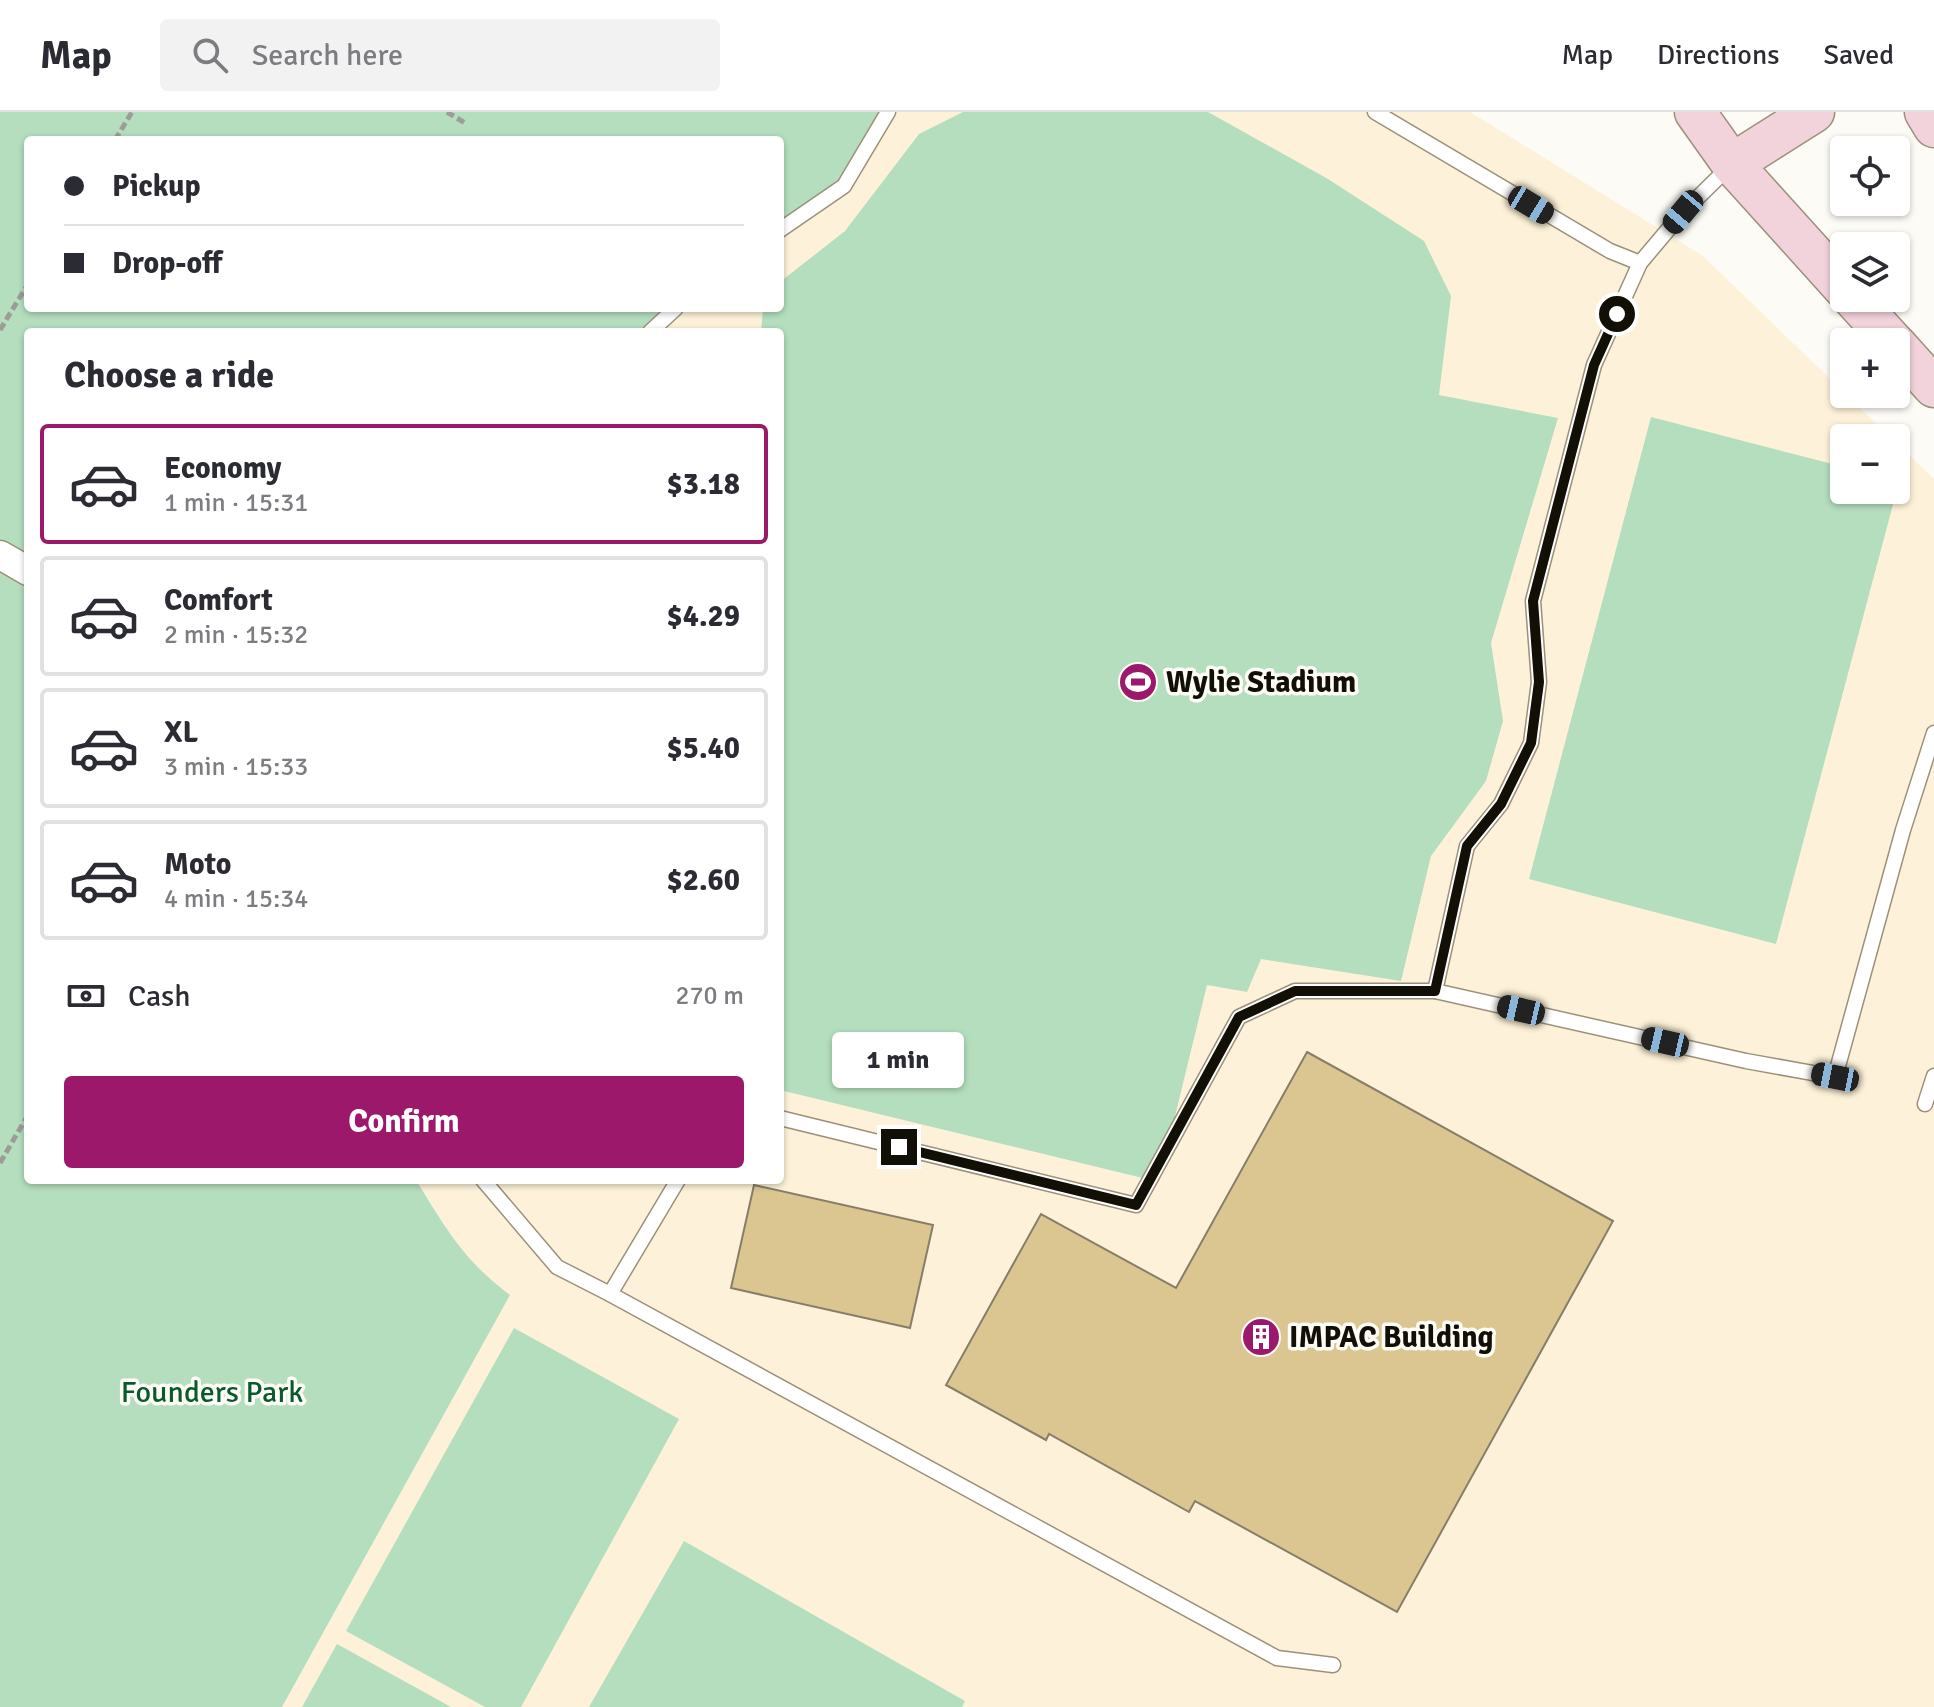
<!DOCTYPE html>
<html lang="en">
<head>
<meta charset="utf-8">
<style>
  :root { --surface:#fff; --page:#f2f2f3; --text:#2b2b33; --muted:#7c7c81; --line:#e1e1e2; --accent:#9c186b }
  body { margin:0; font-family:Signika,sans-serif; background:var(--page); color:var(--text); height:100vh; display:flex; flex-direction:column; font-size:30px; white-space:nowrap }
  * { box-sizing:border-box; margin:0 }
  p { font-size:26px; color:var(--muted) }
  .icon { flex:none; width:44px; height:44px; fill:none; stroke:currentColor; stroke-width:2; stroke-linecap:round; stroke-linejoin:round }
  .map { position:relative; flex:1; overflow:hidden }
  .side { position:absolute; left:24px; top:216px; width:760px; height:856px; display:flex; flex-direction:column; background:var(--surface); border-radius:8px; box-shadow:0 2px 6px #0004 }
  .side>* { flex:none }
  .top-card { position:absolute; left:24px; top:24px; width:760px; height:176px; border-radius:8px; box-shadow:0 2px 6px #0004; display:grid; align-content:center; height:176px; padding:0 40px; background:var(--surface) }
  .controls { position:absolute; left:1830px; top:24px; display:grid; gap:16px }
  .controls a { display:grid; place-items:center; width:80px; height:80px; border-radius:8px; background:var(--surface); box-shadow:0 2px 6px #0004; font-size:40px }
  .end { position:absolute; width:36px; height:36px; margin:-18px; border:10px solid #120f07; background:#fff; box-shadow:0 0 0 4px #fff }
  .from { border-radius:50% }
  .bubble { position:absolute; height:56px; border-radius:8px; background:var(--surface); box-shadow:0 2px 6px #0004; font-size:26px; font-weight:800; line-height:56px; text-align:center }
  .car { position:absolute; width:24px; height:48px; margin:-24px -12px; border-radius:10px; box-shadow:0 0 6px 2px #0007; background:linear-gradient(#222 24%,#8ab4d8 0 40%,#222 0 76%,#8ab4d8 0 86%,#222 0) }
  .top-card b { display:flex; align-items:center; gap:28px; height:76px; font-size:30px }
  .top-card b+b { border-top:2px solid var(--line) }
  .top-card i { width:20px; height:20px; background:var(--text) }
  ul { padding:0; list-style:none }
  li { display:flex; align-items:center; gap:24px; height:120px; margin:0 16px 12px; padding:0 24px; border:4px solid var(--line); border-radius:8px }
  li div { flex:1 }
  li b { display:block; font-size:30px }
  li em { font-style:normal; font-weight:800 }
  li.selected { border-color:var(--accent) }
  li>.icon { width:72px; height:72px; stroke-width:1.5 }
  h2 { padding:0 40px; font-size:36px; line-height:96px }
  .pay { display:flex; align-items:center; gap:20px; height:88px; padding:0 40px; font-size:30px }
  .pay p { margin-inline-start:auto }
  .action { display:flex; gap:16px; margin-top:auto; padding:16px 40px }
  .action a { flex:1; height:92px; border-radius:8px; background:var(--accent); color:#fff; font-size:32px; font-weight:800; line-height:92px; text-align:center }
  header { display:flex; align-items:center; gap:48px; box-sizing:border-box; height:112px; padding:0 40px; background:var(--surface); border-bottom:2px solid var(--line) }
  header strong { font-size:38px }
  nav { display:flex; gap:44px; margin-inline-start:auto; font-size:28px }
  .search { width:560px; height:72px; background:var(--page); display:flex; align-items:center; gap:20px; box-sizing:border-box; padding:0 28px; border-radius:8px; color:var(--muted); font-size:30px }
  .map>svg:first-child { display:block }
</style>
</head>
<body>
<header>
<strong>Map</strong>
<div class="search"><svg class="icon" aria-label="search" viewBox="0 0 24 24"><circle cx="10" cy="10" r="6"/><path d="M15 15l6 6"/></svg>Search here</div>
<nav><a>Map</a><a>Directions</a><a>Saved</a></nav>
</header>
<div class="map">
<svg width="1934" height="1595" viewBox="0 0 1934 1595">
  <rect width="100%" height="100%" fill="#fdfbf6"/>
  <polygon fill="#fdf2d9" points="404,0 1470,0 1703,144 1891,326 1844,326 1844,378 1896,378 1896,330 1934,367 1934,1595 282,1595 510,1183 484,1164 457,1133 416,1068 780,1068 780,220 275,220 289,196 780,196 780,28"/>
  <g fill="#b4debe">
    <path d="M0,0H891L844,74L780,120V28H28V196H677L650,220H28V1068H416C445,1115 464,1149 510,1183L282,1595H0Z"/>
    <polygon points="963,0 1208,0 1328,67 1424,129 1451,184 1439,283 1558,306 1491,531 1503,609 1486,669 1431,744 1401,869 1261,847 1247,880 1207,873 1159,1070 780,978 780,220 761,220 763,196 780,196 780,170 845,119 919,22"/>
    <polygon points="1651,305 1844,355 1844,378 1896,378 1896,369 1899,370 1776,832 1529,767"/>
    <polygon points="514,1216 679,1307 521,1595 485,1595 346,1519"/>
    <polygon points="684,1429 965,1589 962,1595 589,1595"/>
    <polygon points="337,1532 451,1595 302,1595"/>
  </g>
  <g fill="#dbc591" stroke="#877e69" stroke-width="2">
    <polygon points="1307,940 1613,1109 1397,1500 1195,1389 1189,1400 1049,1322 1046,1328 946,1273 1041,1102 1176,1176"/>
    <polygon points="754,1073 933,1113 910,1216 731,1176"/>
  </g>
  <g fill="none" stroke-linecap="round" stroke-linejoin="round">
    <g stroke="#9b917b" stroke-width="17">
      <g id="lane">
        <polyline points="1375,0 1610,139 1640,151"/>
        <polyline points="1730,54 1683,100 1640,151 1594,253 1533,489 1539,570 1531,631 1501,692 1467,734 1435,879 1746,949 1835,965 1903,718 1934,621"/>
        <polyline points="780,118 844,74 888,0"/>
        <polyline points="650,220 676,196"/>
        <polyline points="1925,992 1934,964"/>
        <polyline points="780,1006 1136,1093 1239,905 1295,879 1435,879"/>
        <polyline points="483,1068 557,1155 610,1182 678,1068"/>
        <polyline points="610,1182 1277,1546 1333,1553"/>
      </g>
    </g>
    <g stroke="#9b917b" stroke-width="31">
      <polyline id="street" points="0,443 28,459"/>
    </g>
    <g stroke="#9b917b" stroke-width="43">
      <g id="secondary">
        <polyline points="1695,0 1732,52 1844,176"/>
        <polyline points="1925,0 1934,15"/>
        <polyline points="1732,52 1814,0"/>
        <polyline points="1853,186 1893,230"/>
        <polyline points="1896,233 1934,275"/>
      </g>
    </g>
    <g stroke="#9e9c96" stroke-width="5" stroke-dasharray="8 4" stroke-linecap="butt">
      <polyline points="447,0 465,11"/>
      <polyline points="115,28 132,0"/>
      <polyline points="0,218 28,172"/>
      <polyline points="0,1051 28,1003"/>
    </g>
    <use href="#lane" stroke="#fff" stroke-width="14"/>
    <use href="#street" stroke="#fff" stroke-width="28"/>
    <use href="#secondary" stroke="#f2d2db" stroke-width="40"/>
  </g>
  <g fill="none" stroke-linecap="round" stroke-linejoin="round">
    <polyline stroke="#120f07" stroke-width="10" points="899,1035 1136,1093 1239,905 1295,879 1435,879 1467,734 1501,692 1531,631 1539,570 1533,489 1594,253 1617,202"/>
  </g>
  <defs>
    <g id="stadium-disc" transform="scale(2)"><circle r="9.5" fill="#9c186b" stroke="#fdfbf6"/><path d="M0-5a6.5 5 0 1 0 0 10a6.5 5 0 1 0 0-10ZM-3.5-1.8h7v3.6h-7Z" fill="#fff"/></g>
    <g id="building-disc" transform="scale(2)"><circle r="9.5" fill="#9c186b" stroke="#fdfbf6"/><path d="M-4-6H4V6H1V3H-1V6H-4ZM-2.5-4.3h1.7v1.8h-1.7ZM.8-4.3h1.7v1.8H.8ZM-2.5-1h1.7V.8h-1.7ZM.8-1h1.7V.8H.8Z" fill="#fff"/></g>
  </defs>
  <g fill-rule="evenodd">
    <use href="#stadium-disc" x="1138" y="570"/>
    <use href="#building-disc" x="1261" y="1225"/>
  </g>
  <g text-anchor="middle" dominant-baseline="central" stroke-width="7" stroke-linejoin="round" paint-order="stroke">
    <g font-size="30" font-weight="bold" fill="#120f07" stroke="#fdfbf6" text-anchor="start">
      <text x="1166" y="570">Wylie Stadium</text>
      <text x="1289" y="1225">IMPAC Building</text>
    </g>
    <g font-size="30" fill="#085a2d" stroke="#fdfbf6">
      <text x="212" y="1280">Founders Park</text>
    </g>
  </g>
</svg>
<div class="controls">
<a><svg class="icon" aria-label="locate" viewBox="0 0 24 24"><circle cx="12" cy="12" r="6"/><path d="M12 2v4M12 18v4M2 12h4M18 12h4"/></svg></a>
<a><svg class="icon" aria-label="layers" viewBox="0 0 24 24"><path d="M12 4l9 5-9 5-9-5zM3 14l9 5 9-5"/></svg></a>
<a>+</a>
<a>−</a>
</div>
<i class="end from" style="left:1617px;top:202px"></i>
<i class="end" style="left:899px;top:1035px"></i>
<div class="bubble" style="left:832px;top:920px;width:132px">1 min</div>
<i class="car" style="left:1531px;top:93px;rotate:121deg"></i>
<i class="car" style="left:1683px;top:100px;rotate:220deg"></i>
<i class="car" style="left:1521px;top:898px;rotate:283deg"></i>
<i class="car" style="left:1665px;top:930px;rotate:283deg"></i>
<i class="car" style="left:1835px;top:965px;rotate:281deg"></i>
<div class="top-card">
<b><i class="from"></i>Pickup</b>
<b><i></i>Drop-off</b>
</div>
<section class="side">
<h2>Choose a ride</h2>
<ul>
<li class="selected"><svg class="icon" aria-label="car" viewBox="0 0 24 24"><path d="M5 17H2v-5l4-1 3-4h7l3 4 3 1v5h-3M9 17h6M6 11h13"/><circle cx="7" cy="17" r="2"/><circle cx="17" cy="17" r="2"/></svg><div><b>Economy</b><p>1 min · 15:31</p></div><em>$3.18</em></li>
<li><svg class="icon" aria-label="car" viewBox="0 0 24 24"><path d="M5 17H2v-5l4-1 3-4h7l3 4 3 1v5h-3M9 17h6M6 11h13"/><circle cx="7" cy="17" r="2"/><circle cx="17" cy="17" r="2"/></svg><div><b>Comfort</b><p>2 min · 15:32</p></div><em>$4.29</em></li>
<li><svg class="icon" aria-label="car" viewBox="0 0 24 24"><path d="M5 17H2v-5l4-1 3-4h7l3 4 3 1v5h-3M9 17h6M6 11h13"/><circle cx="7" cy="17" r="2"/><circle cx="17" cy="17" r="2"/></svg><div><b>XL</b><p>3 min · 15:33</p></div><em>$5.40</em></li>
<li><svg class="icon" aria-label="car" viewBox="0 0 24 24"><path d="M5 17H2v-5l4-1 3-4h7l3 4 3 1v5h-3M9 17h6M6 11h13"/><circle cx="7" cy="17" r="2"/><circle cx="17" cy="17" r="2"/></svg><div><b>Moto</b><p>4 min · 15:34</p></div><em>$2.60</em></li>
</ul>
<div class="pay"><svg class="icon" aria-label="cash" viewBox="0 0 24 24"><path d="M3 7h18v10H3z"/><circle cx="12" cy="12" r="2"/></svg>Cash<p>270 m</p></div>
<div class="action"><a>Confirm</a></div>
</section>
</div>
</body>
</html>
